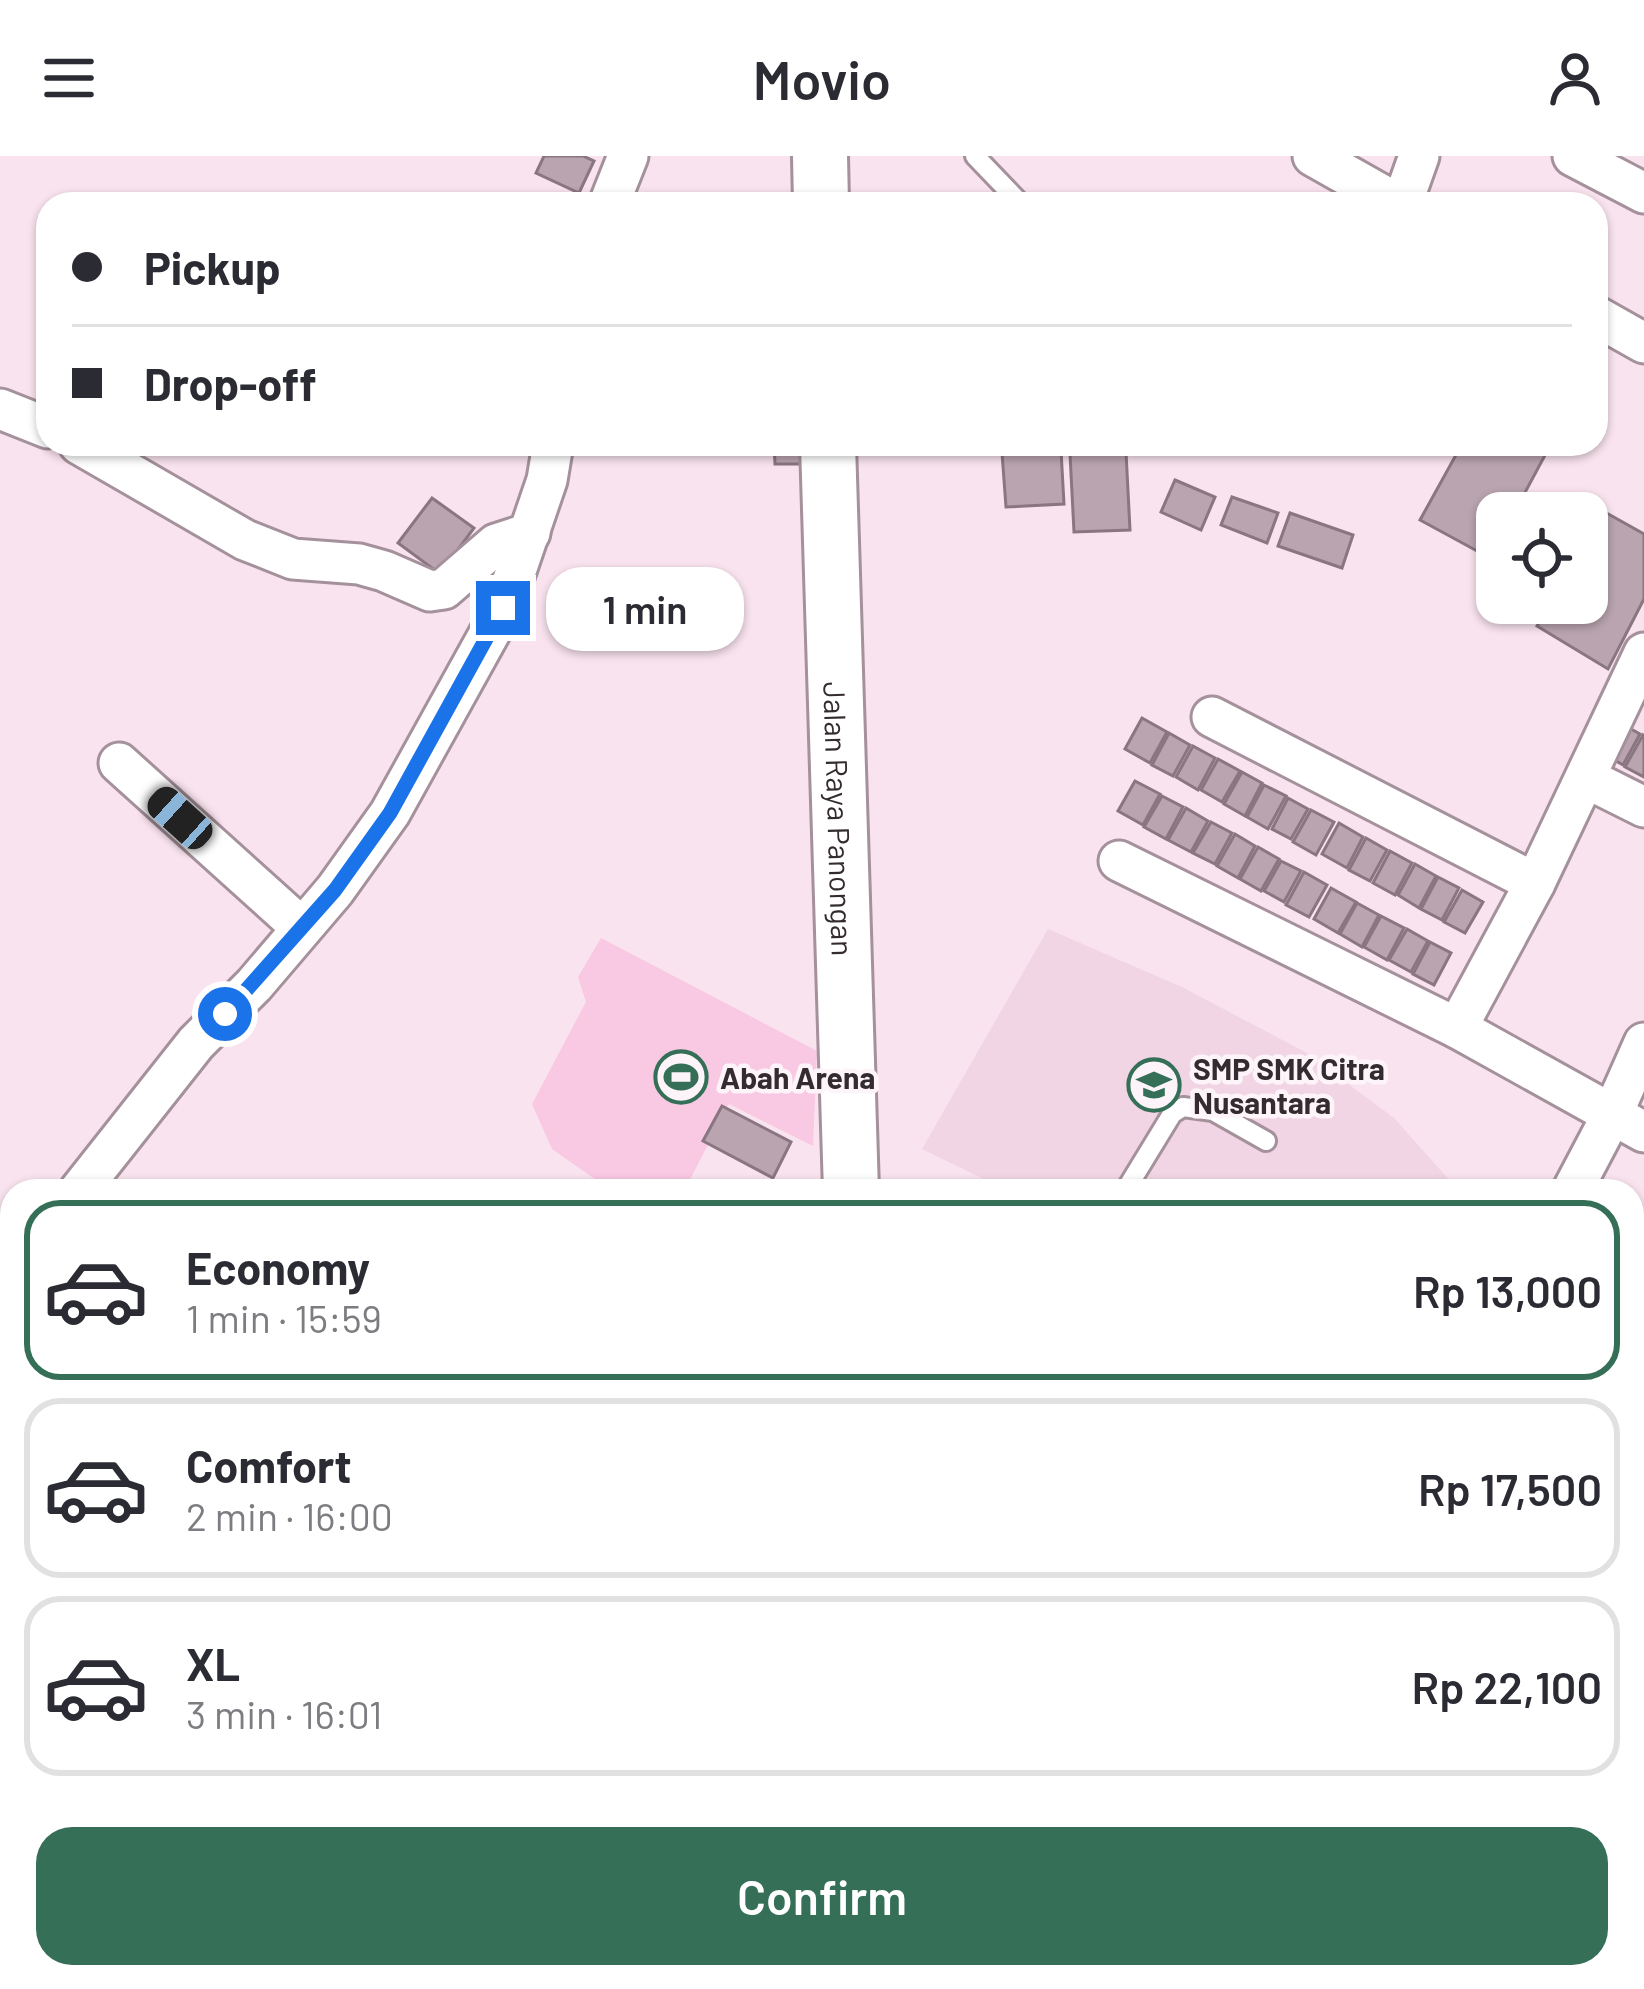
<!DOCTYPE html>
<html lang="en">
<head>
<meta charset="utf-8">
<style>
  :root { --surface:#fff; --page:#f7f7f7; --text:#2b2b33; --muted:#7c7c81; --line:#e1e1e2; --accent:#356f58 }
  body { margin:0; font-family:Barlow,sans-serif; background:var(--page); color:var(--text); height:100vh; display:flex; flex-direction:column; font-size:45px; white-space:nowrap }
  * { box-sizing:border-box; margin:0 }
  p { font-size:39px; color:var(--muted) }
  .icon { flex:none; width:66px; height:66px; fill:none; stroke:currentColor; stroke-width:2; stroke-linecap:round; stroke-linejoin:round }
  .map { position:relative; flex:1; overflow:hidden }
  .panel { position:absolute; left:0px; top:1023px; width:1644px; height:810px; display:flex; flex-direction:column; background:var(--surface); border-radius:36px 36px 0 0; box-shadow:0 3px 9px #0004 }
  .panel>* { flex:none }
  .top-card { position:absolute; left:36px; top:36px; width:1572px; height:264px; border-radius:36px; box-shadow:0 3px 9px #0004; display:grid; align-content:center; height:264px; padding:0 36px; background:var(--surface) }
  .tools { position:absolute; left:1476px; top:336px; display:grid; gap:24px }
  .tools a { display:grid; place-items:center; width:132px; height:132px; border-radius:24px; background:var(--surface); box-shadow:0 3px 9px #0004; font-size:60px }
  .end { position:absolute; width:54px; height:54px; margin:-27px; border:15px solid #1a73e8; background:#fff; box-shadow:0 0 0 6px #fff }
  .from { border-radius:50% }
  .bubble { position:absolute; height:84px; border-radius:36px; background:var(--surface); box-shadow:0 3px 9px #0004; font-size:39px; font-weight:600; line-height:84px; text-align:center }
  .car { position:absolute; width:36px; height:72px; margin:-36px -18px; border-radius:15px; box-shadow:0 0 9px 3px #0007; background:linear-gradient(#222 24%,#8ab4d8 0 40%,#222 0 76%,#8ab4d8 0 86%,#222 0) }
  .top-card b { display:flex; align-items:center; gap:42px; height:114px; font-size:45px }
  .top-card b+b { border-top:3px solid var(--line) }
  .top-card i { width:30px; height:30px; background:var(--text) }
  ul { padding:21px 0 0; list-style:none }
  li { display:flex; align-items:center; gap:36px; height:180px; margin:0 24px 18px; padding:0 12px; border:6px solid var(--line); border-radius:36px }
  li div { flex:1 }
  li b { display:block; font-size:45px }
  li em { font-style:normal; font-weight:600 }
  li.active { border-color:var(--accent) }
  li>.icon { width:108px; height:108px; stroke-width:1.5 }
  .action { display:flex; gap:24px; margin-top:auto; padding:24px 36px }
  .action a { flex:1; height:138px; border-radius:36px; background:var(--accent); color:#fff; font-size:48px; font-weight:600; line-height:138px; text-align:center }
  header { display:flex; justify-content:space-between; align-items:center; height:156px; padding:0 36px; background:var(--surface); font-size:54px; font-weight:600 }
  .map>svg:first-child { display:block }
</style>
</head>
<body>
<header><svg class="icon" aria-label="menu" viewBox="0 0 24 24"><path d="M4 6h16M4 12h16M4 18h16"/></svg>Movio<svg class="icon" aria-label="person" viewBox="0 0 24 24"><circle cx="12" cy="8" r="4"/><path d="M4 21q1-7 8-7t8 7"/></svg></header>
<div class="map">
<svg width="1644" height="1833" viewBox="0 0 1644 1833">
  <rect width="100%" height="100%" fill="#f9e3ee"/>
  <polygon fill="#f2d5e4" points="1048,773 1184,832 1305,896 1394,962 1459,1035 1291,1035 1251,1026 1244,1035 985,1035 990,1026 922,993"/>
  <polygon fill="#f9c8e2" points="601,782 817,895 813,990 729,948 684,1035 612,1035 552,993 532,948 586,846 578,821"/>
  <g fill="#b9a4af" stroke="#897680" stroke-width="3">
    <polygon points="544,0 583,0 594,5 579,37 536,17"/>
    <polygon points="1213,39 1253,40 1252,48 1213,48"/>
    <polygon points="774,288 802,288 802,308 775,308"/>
    <polygon points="1462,288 1551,288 1514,357 1497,357 1497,388 1490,402 1420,364"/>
    <polygon points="1061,294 1064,348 1006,351 1002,297"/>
    <polygon points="1126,296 1130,374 1074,376 1070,298"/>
    <polygon points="1175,324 1215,341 1201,374 1161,356"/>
    <polygon points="1232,341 1278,357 1267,387 1221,369"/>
    <polygon points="432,342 474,372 440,418 398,387"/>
    <polygon points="1603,355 1644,378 1644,443 1608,513 1537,470 1551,447 1587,447 1587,383"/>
    <polygon points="1290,357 1353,379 1342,412 1278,390"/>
    <polygon points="1142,562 1167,576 1150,607 1125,593"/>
    <polygon points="1615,564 1640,578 1623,609 1599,595"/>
    <polygon points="1169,577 1190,589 1173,620 1152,609"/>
    <polygon points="1643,579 1644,580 1644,621 1625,611"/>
    <polygon points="1193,590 1215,602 1198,634 1176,621"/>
    <polygon points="1218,603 1240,615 1222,646 1201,634"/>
    <polygon points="1242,616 1262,627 1245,660 1224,648"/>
    <polygon points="1135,625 1160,638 1143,669 1118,655"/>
    <polygon points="1264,629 1286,640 1268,673 1247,661"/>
    <polygon points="1162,640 1183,651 1166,683 1144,671"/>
    <polygon points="1288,642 1308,653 1291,683 1272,673"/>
    <polygon points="1186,652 1208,665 1191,696 1168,684"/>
    <polygon points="1311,654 1334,666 1316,699 1293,686"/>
    <polygon points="1211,666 1232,677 1215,708 1193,697"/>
    <polygon points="1339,667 1363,681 1347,712 1322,698"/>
    <polygon points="1235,678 1255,690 1238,722 1217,710"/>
    <polygon points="1366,682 1387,694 1370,725 1349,714"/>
    <polygon points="1258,691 1279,703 1261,735 1240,723"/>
    <polygon points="1390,695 1412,707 1395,739 1373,727"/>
    <polygon points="1281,705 1301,715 1284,746 1264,735"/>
    <polygon points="1415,708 1436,720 1419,752 1398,739"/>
    <polygon points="1304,716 1327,729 1309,761 1286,749"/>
    <polygon points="1438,721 1459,732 1442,764 1421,753"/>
    <polygon points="1331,732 1356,746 1338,777 1314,763"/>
    <polygon points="1462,734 1483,746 1465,777 1444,766"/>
    <polygon points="1357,747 1379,759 1362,791 1340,778"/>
    <polygon points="1381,760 1404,772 1387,804 1364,791"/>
    <polygon points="1407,773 1428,785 1411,816 1389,804"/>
    <polygon points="1430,786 1451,797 1434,829 1413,818"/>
    <polygon points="722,950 791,986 773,1022 703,985"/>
    <polygon points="1632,1496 1644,1503 1632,1533"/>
  </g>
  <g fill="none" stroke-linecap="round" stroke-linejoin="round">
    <g stroke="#a5919b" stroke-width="24">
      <g id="lane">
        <polyline points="975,0 1021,48"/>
        <polyline points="1125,1035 1172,958 1183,951 1213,955 1266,985"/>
      </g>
    </g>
    <g stroke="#a5919b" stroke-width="45">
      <g id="street">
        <polyline points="1313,0 1398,48"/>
        <polyline points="1573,0 1644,37"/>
        <polyline points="609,48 628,0"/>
        <polyline points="1402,48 1419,0"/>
        <polyline points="1596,160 1644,187"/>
        <polyline points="0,253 48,272"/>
        <polyline points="79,288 245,384 293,403 359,408 384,415 430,435 444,433 496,388 530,377"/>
        <polyline points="1212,561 1535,727"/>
        <polyline points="119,607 302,772"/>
        <polyline points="1586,622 1644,651"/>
        <polyline points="1119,705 1457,872 1644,976"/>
        <polyline points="1457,872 1535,727 1644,497"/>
        <polyline points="79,1035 196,887 254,829 335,734 390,657 503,453 547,324 553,288"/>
        <polyline points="1572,1035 1612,959 1644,887"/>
        <polyline points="0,1106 12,1098"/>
        <polyline points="1632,1233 1644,1210"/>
        <polyline points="1632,1466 1644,1472"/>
        <polyline points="1632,1596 1640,1577"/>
        <polyline points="1632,1641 1644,1648"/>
        <polyline points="1632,1791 1644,1798"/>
        <polyline points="327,1833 338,1821"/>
        <polyline points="954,1833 962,1821"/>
        <polyline points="1134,1833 1143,1821"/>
        <polyline points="1316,1833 1322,1821"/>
      </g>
    </g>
    <g stroke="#a5919b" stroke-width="60">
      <g id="secondary">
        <polyline points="820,0 821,48"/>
        <path id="s1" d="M828,288L851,1035"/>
        <polyline points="702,1833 708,1821"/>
      </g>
    </g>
    <use href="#lane" stroke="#fff" stroke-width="18"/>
    <use href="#street" stroke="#fff" stroke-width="39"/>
    <use href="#secondary" stroke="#fff" stroke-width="54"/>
  </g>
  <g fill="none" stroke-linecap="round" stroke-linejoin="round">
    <polyline stroke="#1a73e8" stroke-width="15" points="225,858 335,734 390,657 503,452"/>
  </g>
  <defs>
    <g id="stadium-ring" transform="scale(2.7)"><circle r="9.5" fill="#fdf4f9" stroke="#356f58" stroke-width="1.5"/><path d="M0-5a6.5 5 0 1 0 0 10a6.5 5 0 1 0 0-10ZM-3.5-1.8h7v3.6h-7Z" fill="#356f58"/></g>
    <g id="school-ring" transform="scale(2.7)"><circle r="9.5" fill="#fdf4f9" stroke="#356f58" stroke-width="1.5"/><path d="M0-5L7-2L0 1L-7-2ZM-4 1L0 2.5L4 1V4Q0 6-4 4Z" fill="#356f58"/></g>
  </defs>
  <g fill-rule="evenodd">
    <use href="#stadium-ring" x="681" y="921"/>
    <use href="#school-ring" x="1154" y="929"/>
  </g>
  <g text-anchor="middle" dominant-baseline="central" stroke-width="9" stroke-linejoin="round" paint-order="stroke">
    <g font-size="30" fill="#332b2f" stroke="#fdf4f9">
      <text stroke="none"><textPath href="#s1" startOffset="375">Jalan Raya Panongan</textPath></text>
    </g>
    <g font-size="30" font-weight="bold" fill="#332b2f" stroke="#fdf4f9" text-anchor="start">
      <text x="1193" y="912">SMP SMK Citra<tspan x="1193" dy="34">Nusantara</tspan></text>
      <text x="720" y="921">Abah Arena</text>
    </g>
  </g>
</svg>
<div class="tools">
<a><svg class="icon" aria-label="locate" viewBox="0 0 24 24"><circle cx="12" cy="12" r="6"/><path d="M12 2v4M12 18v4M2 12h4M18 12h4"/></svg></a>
</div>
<i class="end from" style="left:225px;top:858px"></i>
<i class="end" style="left:503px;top:452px"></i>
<div class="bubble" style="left:546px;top:411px;width:198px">1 min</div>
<i class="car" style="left:180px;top:662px;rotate:312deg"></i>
<div class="top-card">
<b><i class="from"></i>Pickup</b>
<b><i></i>Drop-off</b>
</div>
<section class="panel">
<ul>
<li class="active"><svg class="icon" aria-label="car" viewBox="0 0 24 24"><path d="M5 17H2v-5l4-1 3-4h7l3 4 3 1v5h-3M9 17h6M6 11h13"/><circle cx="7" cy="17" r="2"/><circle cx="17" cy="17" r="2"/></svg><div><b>Economy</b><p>1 min · 15:59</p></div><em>Rp 13,000</em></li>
<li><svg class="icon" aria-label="car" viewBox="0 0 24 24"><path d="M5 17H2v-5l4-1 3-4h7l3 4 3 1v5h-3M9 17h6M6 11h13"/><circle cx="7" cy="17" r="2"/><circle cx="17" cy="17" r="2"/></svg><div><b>Comfort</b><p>2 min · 16:00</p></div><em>Rp 17,500</em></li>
<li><svg class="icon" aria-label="car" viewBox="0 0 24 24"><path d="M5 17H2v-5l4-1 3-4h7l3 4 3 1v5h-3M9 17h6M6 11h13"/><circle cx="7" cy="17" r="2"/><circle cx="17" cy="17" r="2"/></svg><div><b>XL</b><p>3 min · 16:01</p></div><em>Rp 22,100</em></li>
</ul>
<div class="action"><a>Confirm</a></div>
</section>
</div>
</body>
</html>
